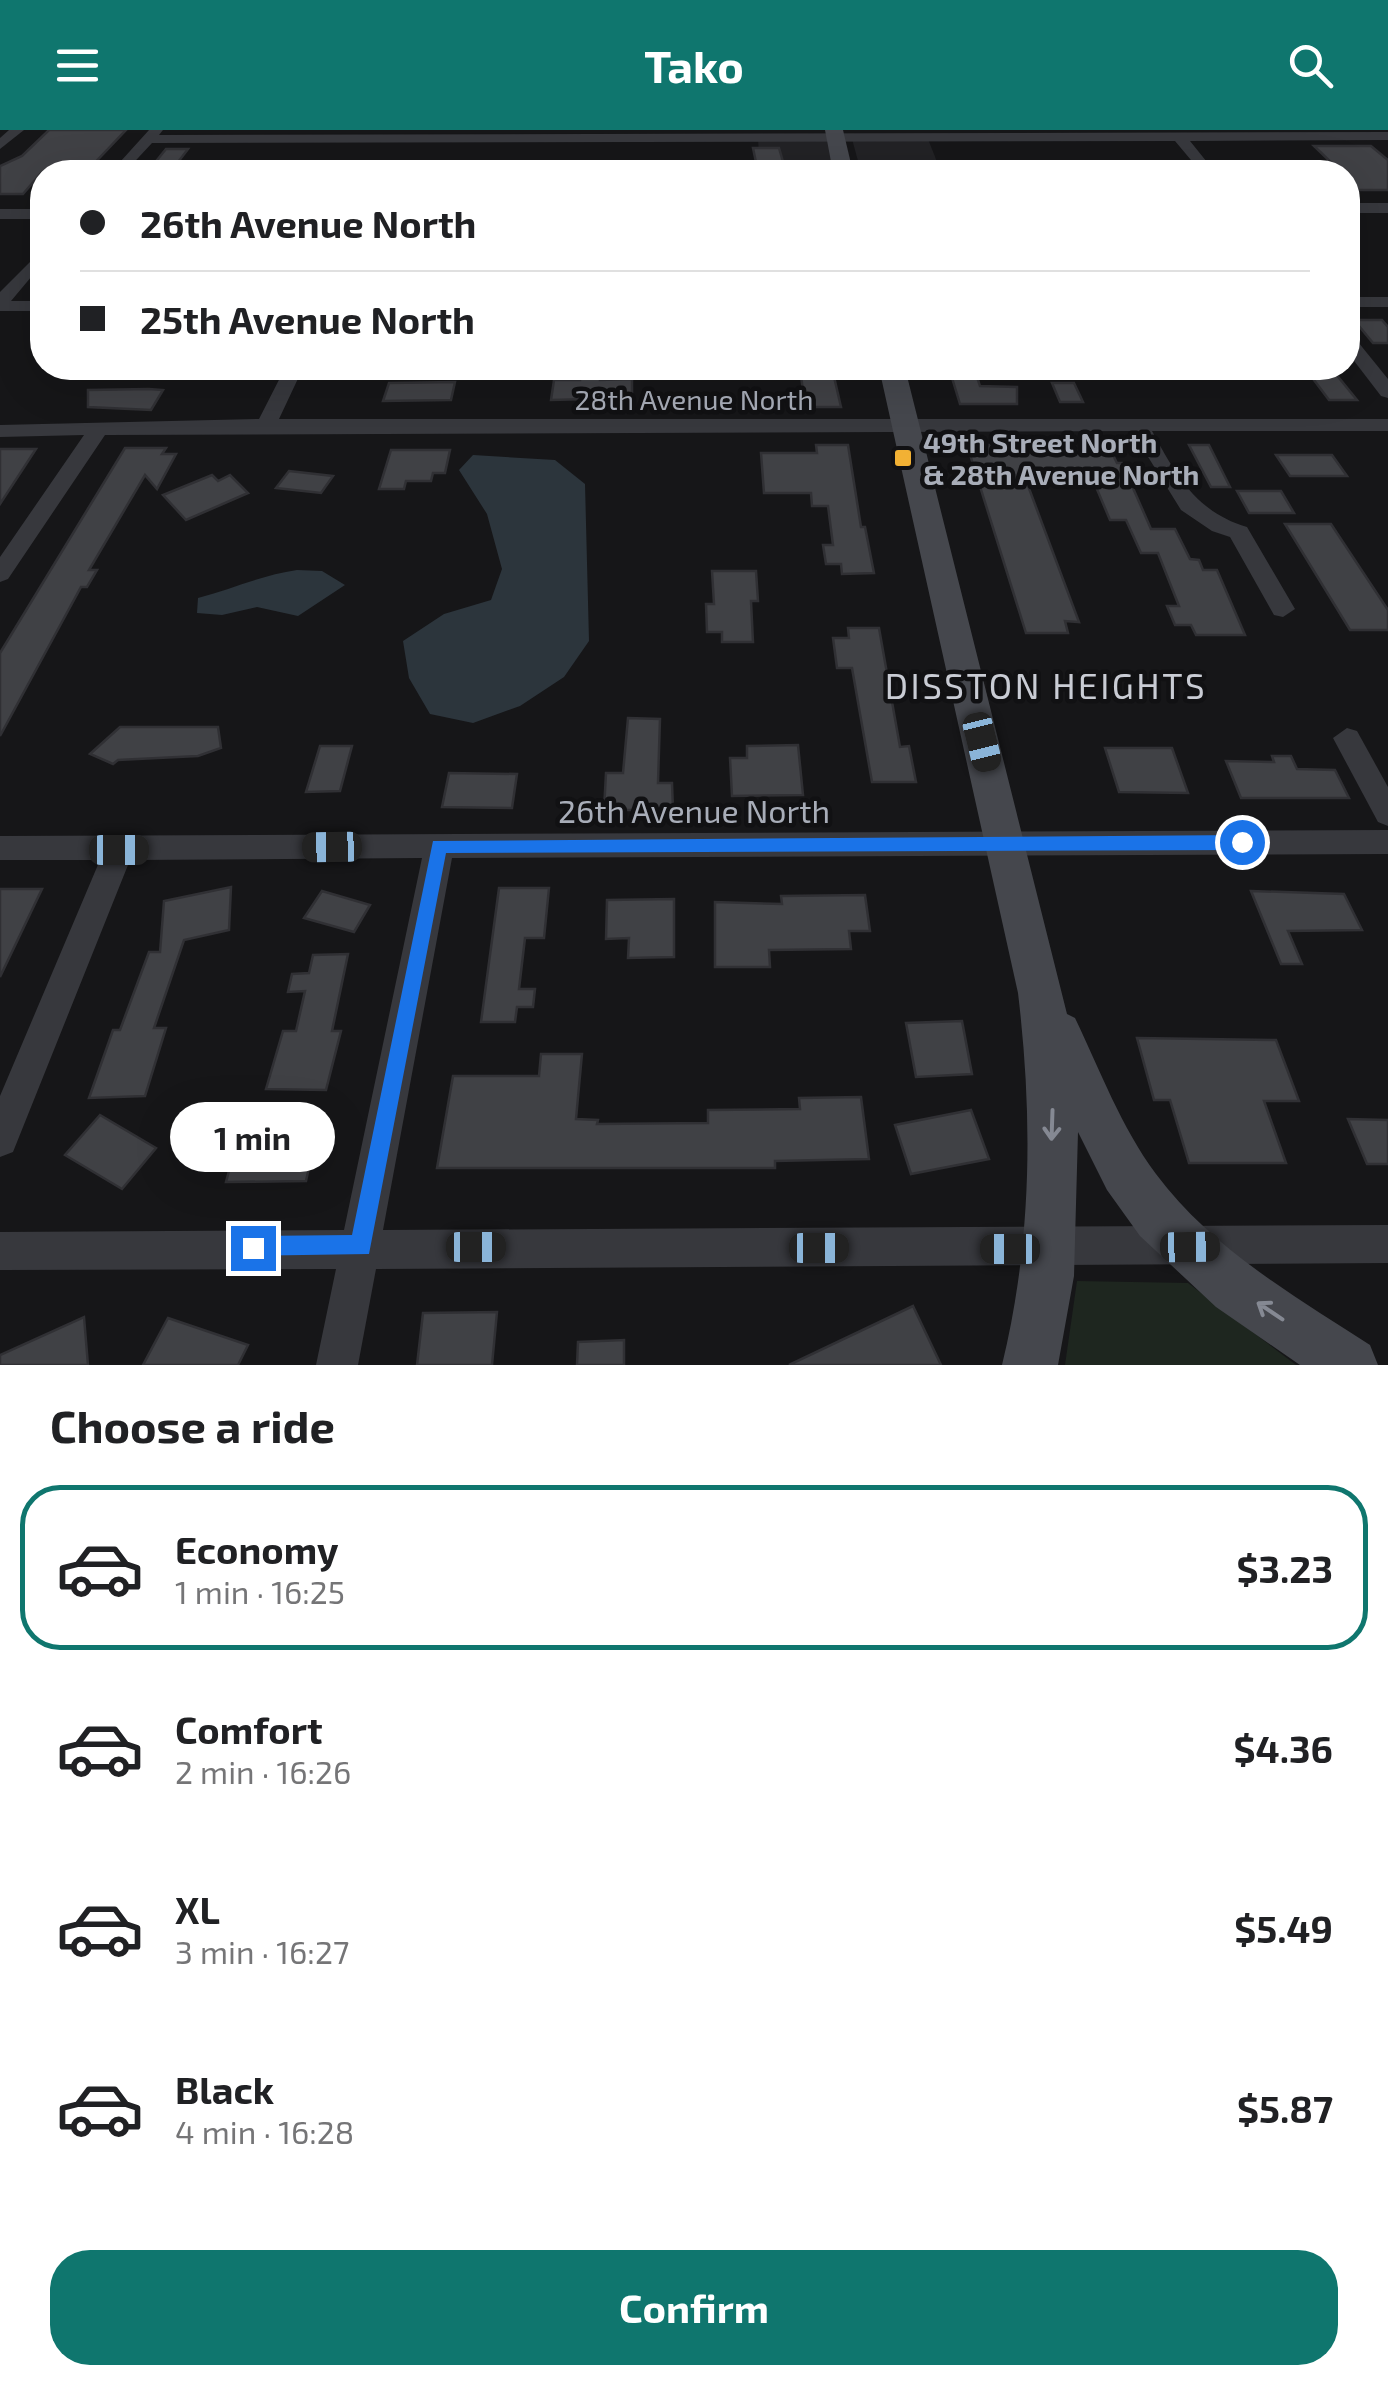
<!DOCTYPE html>
<html lang="en">
<head>
<meta charset="utf-8">
<style>
  :root { --surface:#fff; --page:#f2f2f2; --text:#202124; --muted:#757577; --line:#e0e0e0; --accent:#0f766e }
  body { margin:0; font-family:"Exo 2",sans-serif; background:var(--page); color:var(--text); height:100vh; display:flex; flex-direction:column; font-size:38px; white-space:nowrap }
  * { box-sizing:border-box; margin:0 }
  p { font-size:32px; color:var(--muted) }
  .icon { flex:none; width:55px; height:55px; fill:none; stroke:currentColor; stroke-width:2; stroke-linecap:round; stroke-linejoin:round }
  .map { position:relative; height:1235px; overflow:hidden }
  .details { display:flex; flex-direction:column; background:var(--surface); flex:1 }
  .details>* { flex:none }
  .top-card { position:absolute; left:30px; top:30px; width:1330px; height:220px; border-radius:40px; box-shadow:0 10px 40px #0002; display:grid; align-content:center; height:220px; padding:0 50px; background:var(--surface) }
  .end { position:absolute; width:45px; height:45px; margin:-22px; border:12px solid #1a73e8; background:#fff; box-shadow:0 0 0 5px #fff }
  .from { border-radius:50% }
  .bubble { position:absolute; height:70px; border-radius:35px; background:var(--surface); box-shadow:0 10px 40px #0002; font-size:32px; font-weight:700; line-height:70px; text-align:center }
  .car { position:absolute; width:30px; height:60px; margin:-30px -15px; border-radius:12px; box-shadow:0 0 8px 2px #0007; background:linear-gradient(#222 24%,#8ab4d8 0 40%,#222 0 76%,#8ab4d8 0 86%,#222 0) }
  .top-card b { display:flex; align-items:center; gap:35px; height:95px; font-size:38px }
  .top-card b+b { border-top:2px solid var(--line) }
  .top-card i { width:25px; height:25px; background:var(--text) }
  ul { padding:0; list-style:none }
  li { display:flex; align-items:center; gap:30px; height:165px; margin:0 20px 15px; padding:0 30px; border:5px solid transparent; border-radius:40px }
  li div { flex:1 }
  li b { display:block; font-size:38px }
  li em { font-style:normal; font-weight:700 }
  li.selected { border-color:var(--accent) }
  li>.icon { width:90px; height:90px; stroke-width:1.5 }
  h2 { padding:0 50px; font-size:45px; line-height:120px }
  .cta { display:flex; gap:20px; margin-top:auto; padding:20px 50px }
  .cta a { flex:1; height:115px; border-radius:40px; background:var(--accent); color:#fff; font-size:40px; font-weight:700; line-height:115px; text-align:center }
  header { display:flex; justify-content:space-between; align-items:center; height:130px; padding:0 50px; background:var(--accent); color:#fff; font-size:45px; font-weight:700 }
  .map>svg:first-child { display:block }
</style>
</head>
<body>
<header><svg class="icon" aria-label="menu" viewBox="0 0 24 24"><path d="M4 6h16M4 12h16M4 18h16"/></svg>Tako<svg class="icon" aria-label="search" viewBox="0 0 24 24"><circle cx="10" cy="10" r="6"/><path d="M15 15l6 6"/></svg></header>
<div class="map">
<svg width="1388" height="1235" viewBox="0 0 1388 1235">
  <rect width="100%" height="100%" fill="#161618"/>
  <g fill="#222225">
    <polygon points="758,9 828,9 835,42 760,42"/>
    <polygon points="852,9 928,9 941,42 861,42"/>
  </g>
  <polygon fill="#1e261f" points="1077,1151 1188,1153 1296,1235 1065,1235"/>
  <g fill="#2c353c">
    <polygon points="473,325 555,330 585,354 589,511 564,547 520,576 473,593 430,584 409,548 403,511 444,484 491,470 502,439 487,384 459,340"/>
    <path d="M297,440L322,441L345,455L298,486L257,477L222,485L197,483L198,468C232,459 262,445 297,440Z"/>
  </g>
  <g fill="#404145" stroke="#303034" stroke-width="2.5">
    <polygon points="49,0 126,0 86,42 42,42 23,64 0,64 0,36 22,26"/>
    <polygon points="1314,16 1371,16 1388,30 1388,60 1348,60 1348,42 1341,42"/>
    <polygon points="753,18 779,18 786,42 758,42"/>
    <polygon points="166,19 188,19 172,40 149,40"/>
    <polygon points="1354,190 1382,190 1388,197 1388,213 1373,213"/>
    <polygon points="581,238 600,238 600,250 632,249 632,268 551,270 554,250 580,250"/>
    <polygon points="800,238 832,238 841,277 805,277"/>
    <polygon points="949,238 974,238 980,256 1017,257 1017,274 960,274"/>
    <polygon points="1308,242 1335,243 1357,270 1329,270"/>
    <polygon points="455,252 451,270 383,271 389,253"/>
    <polygon points="1052,253 1074,253 1083,272 1060,272"/>
    <polygon points="149,259 163,260 151,280 88,277 88,260"/>
    <polygon points="816,315 848,315 861,397 865,397 874,443 842,444 841,434 826,434 823,415 833,415 828,376 812,376 811,363 764,363 761,323 817,323"/>
    <polygon points="967,315 996,315 1000,324 1110,319 1117,333 1122,333 1151,399 1175,399 1190,429 1199,430 1203,440 1217,440 1245,505 1196,505 1191,495 1175,495 1167,476 1179,476 1158,423 1141,423 1126,390 1110,390 1091,345 1024,345 1079,492 1065,491 1068,503 1026,503"/>
    <polygon points="1189,315 1209,315 1230,357 1211,357"/>
    <polygon points="125,318 166,318 162,324 176,324 157,359 145,345 89,440 97,440 87,457 81,457 0,606 0,523"/>
    <polygon points="0,319 36,319 0,374"/>
    <polygon points="391,320 450,320 445,343 433,343 431,351 406,351 404,359 379,359"/>
    <polygon points="1276,325 1332,325 1347,346 1290,346"/>
    <polygon points="289,341 333,346 321,363 276,358"/>
    <polygon points="212,345 218,351 230,345 248,363 186,390 163,365"/>
    <polygon points="1237,361 1281,361 1294,383 1249,383"/>
    <polygon points="1285,394 1331,394 1388,480 1388,500 1350,500"/>
    <polygon points="712,441 756,441 758,471 751,471 753,512 722,512 722,502 707,502 706,474 714,474"/>
    <polygon points="848,498 879,498 900,617 909,616 916,652 872,652 852,538 837,538 833,508 849,508"/>
    <polygon points="628,588 660,589 658,653 672,653 673,680 604,680 606,643 623,643"/>
    <polygon points="120,597 218,597 221,618 198,626 118,630 113,634 90,624"/>
    <polygon points="798,615 803,665 732,666 730,628 747,628 747,616"/>
    <polygon points="320,616 352,616 340,661 306,662"/>
    <polygon points="1105,618 1172,618 1188,663 1119,662"/>
    <polygon points="1272,626 1291,626 1297,639 1335,640 1349,668 1241,668 1226,631 1274,632"/>
    <polygon points="449,643 517,644 512,678 442,677"/>
    <polygon points="231,757 229,800 184,810 154,898 166,898 145,966 89,968 113,900 120,900 149,822 160,822 164,771"/>
    <polygon points="499,758 549,758 544,808 525,808 519,859 535,859 533,877 517,877 515,892 481,892"/>
    <polygon points="0,759 42,759 0,847"/>
    <polygon points="322,761 370,775 354,802 304,788"/>
    <polygon points="1251,761 1344,764 1362,800 1288,801 1302,834 1281,834"/>
    <polygon points="865,765 870,801 849,801 851,819 769,820 770,837 715,837 715,772 782,774 781,766"/>
    <polygon points="674,769 674,827 628,828 629,808 606,809 607,770"/>
    <polygon points="348,824 332,901 341,901 326,960 266,959 283,901 296,901 305,861 288,862 292,844 309,843 313,825"/>
    <polygon points="962,891 972,944 916,947 906,893"/>
    <polygon points="1137,908 1276,910 1299,971 1264,971 1286,1033 1189,1033 1170,970 1154,970"/>
    <polygon points="541,924 582,924 576,989 598,990 597,994 708,993 708,980 800,979 799,968 861,967 869,1029 775,1031 775,1038 437,1038 453,946 539,946"/>
    <polygon points="971,980 989,1029 911,1044 895,995"/>
    <polygon points="100,985 156,1018 122,1059 65,1025"/>
    <polygon points="1348,989 1388,990 1388,1034 1367,1034"/>
    <polygon points="319,992 306,1051 226,1052 242,993"/>
    <polygon points="913,1176 941,1235 789,1235"/>
    <polygon points="497,1182 492,1235 417,1235 423,1183"/>
    <polygon points="84,1187 88,1235 0,1235 0,1225"/>
    <polygon points="168,1188 248,1215 238,1235 143,1235"/>
    <polygon points="624,1210 624,1235 577,1235 578,1212"/>
  </g>
  <g fill="none" stroke-linecap="round" stroke-linejoin="round">
    <g fill="#37383d" fill-rule="evenodd">
      <polygon points="9,0 24,0 0,19 0,8"/>
      <polygon points="149,0 163,0 159,5 1388,2 1388,10 1190,11 1215,42 1201,42 1175,11 152,13 125,42 111,42"/>
      <polygon points="42,120 42,134 11,171 42,171 42,181 0,181 0,162"/>
      <rect x="1348" y="167" width="40" height="10"/>
      <polygon points="1348,206 1354,207 1388,249 1388,268 1381,266 1348,223"/>
      <path d="M285,238H303L279,289H1388V301H1152C1176,345 1196,382 1247,397L1295,479L1283,487L1274,485L1230,407L1212,401L1181,380L1132,301L105,305L8,449L0,452V427L84,305L0,307V295L259,289Z"/>
      <polygon points="1347,598 1357,601 1388,657 1388,696 1378,692 1333,608"/>
      <polygon points="1388,700 1388,724 452,728 383,1100 1388,1095 1388,1133 376,1139 358,1235 316,1235 336,1139 0,1140 0,1102 344,1100 422,728 130,730 13,1022 0,1027 0,966 100,730 0,730 0,706"/>
    </g>
    <g fill="#37383d" fill-rule="evenodd">
      <rect x="1348" y="73" width="40" height="10"/>
      <rect x="0" y="79" width="42" height="10"/>
    </g>
    <g fill="#45474d" fill-rule="evenodd">
      <polygon points="825,0 843,0 853,42 833,42"/>
      <path d="M879,238H905L1067,884L1075,888C1100,940 1121,997 1156,1044C1211,1118 1294,1166 1370,1215L1378,1235H1300L1216,1177L1140,1106L1107,1060L1078,1002L1074,1146L1058,1235H1002C1032,1112 1033,988 1018,863Z"/>
    </g>
  </g>
  <defs><path id="oneway-shaft" d="M-6 0H5M1.5-3L5.5 0L1.5 3" fill="none" stroke-width="1.6" stroke-linecap="round" stroke-linejoin="round" transform="scale(2.5)"/></defs>
  <g stroke="#858993">
    <use href="#oneway-shaft" transform="translate(1052 995) rotate(92)"/>
    <use href="#oneway-shaft" transform="translate(1270 1181) rotate(-146)"/>
  </g>
  <polygon fill="#1a73e8" points="1242,705 1251,712 1242,720 446,723 369,1124 245,1126 241,1118 253,1106 352,1105 433,711"/>
  <rect fill="#f2b134" stroke="#111113" stroke-width="4" x="893" y="318" width="20" height="20" rx="5"/>
  <g text-anchor="middle" dominant-baseline="central" stroke-width="9" stroke-linejoin="round" paint-order="stroke">
    <g font-size="28" fill="#a8adb8" stroke="#111113">
      <text x="694" y="269">28th Avenue North</text>
    </g>
    <g font-size="28" font-weight="bold" fill="#a8adb8" stroke="#111113" text-anchor="start">
      <text x="923" y="312">49th Street North<tspan x="923" dy="32">&amp; 28th Avenue North</tspan></text>
    </g>
    <g font-size="32" fill="#a8adb8" stroke="#111113">
      <text x="694" y="680">26th Avenue North</text>
    </g>
    <g font-size="35" letter-spacing="2.5" fill="#c9ccd4" stroke="#111113">
      <text x="1046" y="555">DISSTON HEIGHTS</text>
    </g>
  </g>
</svg>
<i class="end from" style="left:1242px;top:712px"></i>
<i class="end" style="left:253px;top:1118px"></i>
<div class="bubble" style="left:170px;top:972px;width:165px">1 min</div>
<i class="car" style="left:982px;top:612px;rotate:166deg"></i>
<i class="car" style="left:332px;top:717px;rotate:269deg"></i>
<i class="car" style="left:119px;top:720px;rotate:90deg"></i>
<i class="car" style="left:476px;top:1117px;rotate:90deg"></i>
<i class="car" style="left:1190px;top:1117px;rotate:89deg"></i>
<i class="car" style="left:819px;top:1118px;rotate:90deg"></i>
<i class="car" style="left:1010px;top:1119px;rotate:270deg"></i>
<div class="top-card">
<b><i class="from"></i>26th Avenue North</b>
<b><i></i>25th Avenue North</b>
</div>
</div>
<section class="details">
<h2>Choose a ride</h2>
<ul>
<li class="selected"><svg class="icon" aria-label="car" viewBox="0 0 24 24"><path d="M5 17H2v-5l4-1 3-4h7l3 4 3 1v5h-3M9 17h6M6 11h13"/><circle cx="7" cy="17" r="2"/><circle cx="17" cy="17" r="2"/></svg><div><b>Economy</b><p>1 min · 16:25</p></div><em>$3.23</em></li>
<li><svg class="icon" aria-label="car" viewBox="0 0 24 24"><path d="M5 17H2v-5l4-1 3-4h7l3 4 3 1v5h-3M9 17h6M6 11h13"/><circle cx="7" cy="17" r="2"/><circle cx="17" cy="17" r="2"/></svg><div><b>Comfort</b><p>2 min · 16:26</p></div><em>$4.36</em></li>
<li><svg class="icon" aria-label="car" viewBox="0 0 24 24"><path d="M5 17H2v-5l4-1 3-4h7l3 4 3 1v5h-3M9 17h6M6 11h13"/><circle cx="7" cy="17" r="2"/><circle cx="17" cy="17" r="2"/></svg><div><b>XL</b><p>3 min · 16:27</p></div><em>$5.49</em></li>
<li><svg class="icon" aria-label="car" viewBox="0 0 24 24"><path d="M5 17H2v-5l4-1 3-4h7l3 4 3 1v5h-3M9 17h6M6 11h13"/><circle cx="7" cy="17" r="2"/><circle cx="17" cy="17" r="2"/></svg><div><b>Black</b><p>4 min · 16:28</p></div><em>$5.87</em></li>
</ul>
<div class="cta"><a>Confirm</a></div>
</section>
</body>
</html>
